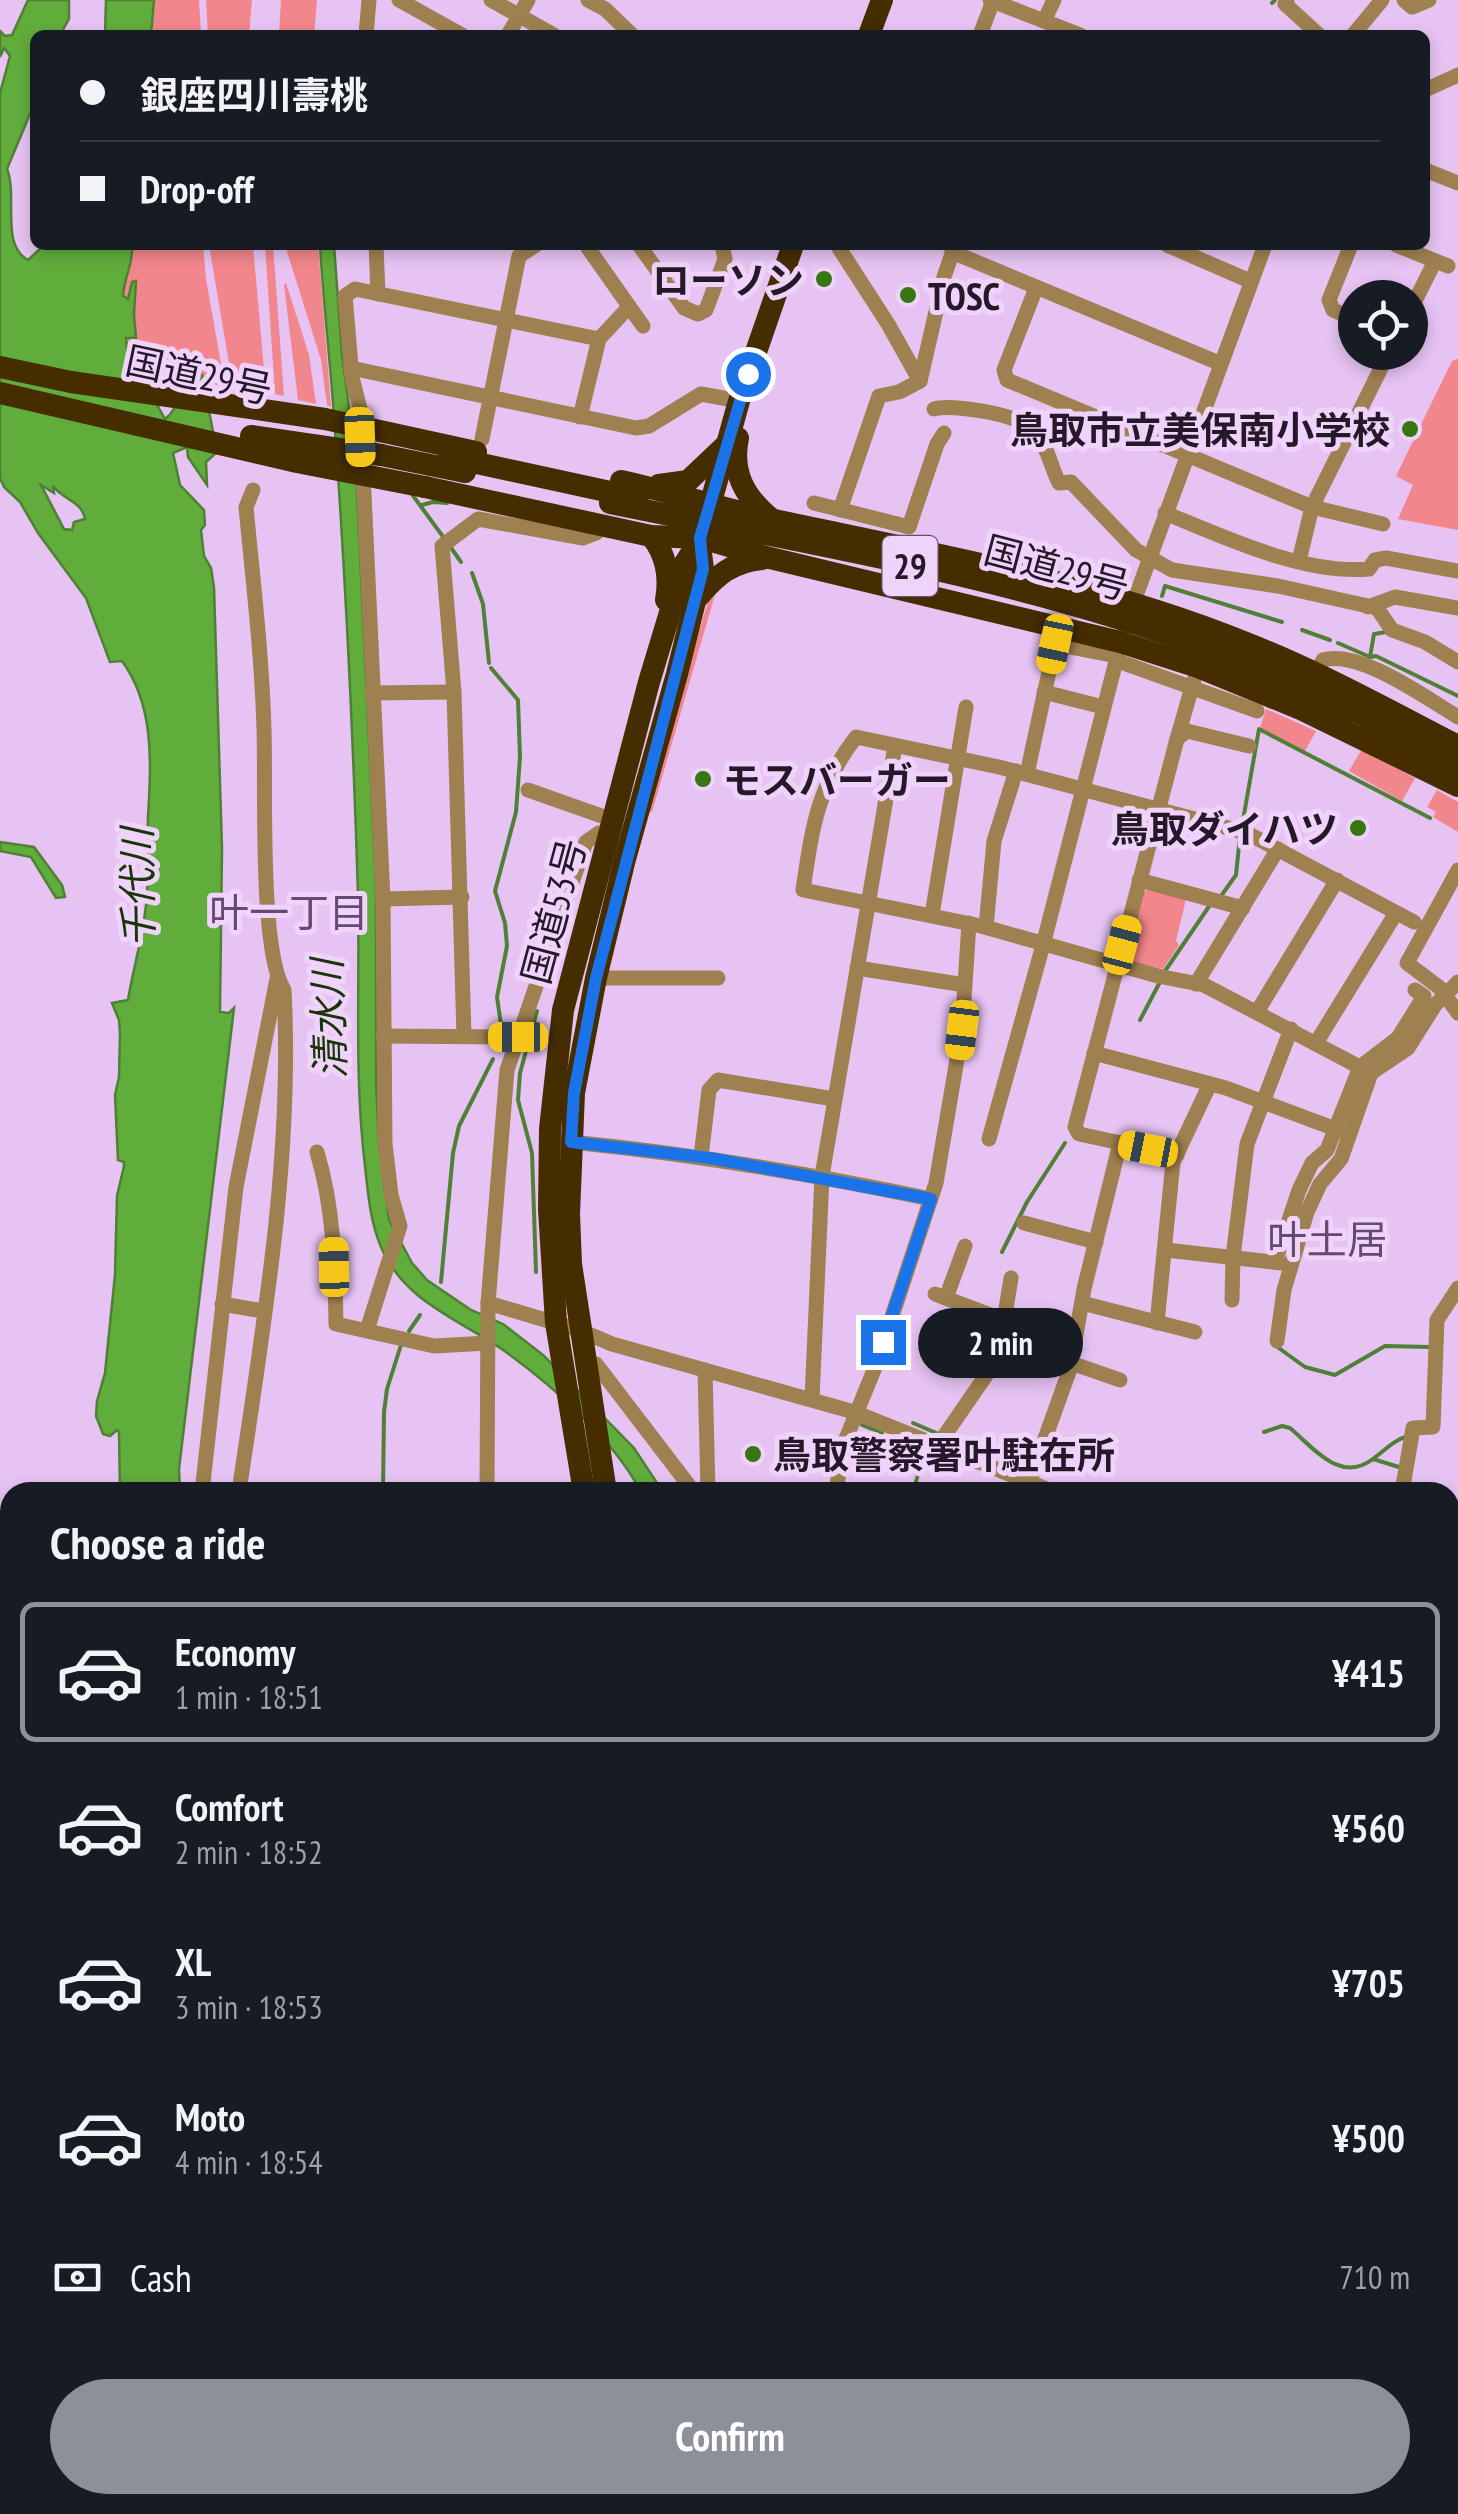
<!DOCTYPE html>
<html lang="en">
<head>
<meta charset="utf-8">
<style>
  :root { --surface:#171b24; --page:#20242c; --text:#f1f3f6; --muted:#9ea1a6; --line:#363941; --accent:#8c9099 }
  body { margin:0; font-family:"PT Sans Narrow","Noto Sans JP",sans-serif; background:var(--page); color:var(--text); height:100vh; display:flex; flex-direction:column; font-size:38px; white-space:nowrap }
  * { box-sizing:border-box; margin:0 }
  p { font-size:32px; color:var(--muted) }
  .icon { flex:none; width:55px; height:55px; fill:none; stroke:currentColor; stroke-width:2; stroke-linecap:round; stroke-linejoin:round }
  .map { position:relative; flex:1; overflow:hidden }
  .drawer { position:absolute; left:0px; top:1482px; width:1460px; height:1032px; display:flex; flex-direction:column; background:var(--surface); border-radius:30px 30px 0 0; box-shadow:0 5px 15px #0003 }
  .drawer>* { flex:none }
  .top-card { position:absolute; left:30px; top:30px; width:1400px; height:220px; border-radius:15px; box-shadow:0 5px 15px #0003; display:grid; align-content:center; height:220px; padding:0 50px; background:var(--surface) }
  .controls { position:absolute; left:1338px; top:280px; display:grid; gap:20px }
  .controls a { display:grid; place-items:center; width:90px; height:90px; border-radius:50%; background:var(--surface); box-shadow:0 5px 15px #0003; font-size:50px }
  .end { position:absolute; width:45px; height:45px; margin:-22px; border:12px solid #1a73e8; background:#fff; box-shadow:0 0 0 5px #fff }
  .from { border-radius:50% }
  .bubble { position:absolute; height:70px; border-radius:35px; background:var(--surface); box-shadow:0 5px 15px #0003; font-size:32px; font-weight:600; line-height:70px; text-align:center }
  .car { position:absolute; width:30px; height:60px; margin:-30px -15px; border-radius:12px; box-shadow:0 0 8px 2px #0007; background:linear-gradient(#f5c518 24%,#345 0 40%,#f5c518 0 76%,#345 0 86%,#f5c518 0) }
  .top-card b { display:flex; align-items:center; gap:35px; height:95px; font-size:38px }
  .top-card b+b { border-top:2px solid var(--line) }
  .top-card i { width:25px; height:25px; background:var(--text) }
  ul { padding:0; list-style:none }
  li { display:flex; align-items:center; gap:30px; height:140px; margin:0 20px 15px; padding:0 30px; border:5px solid transparent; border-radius:15px }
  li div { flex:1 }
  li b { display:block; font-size:38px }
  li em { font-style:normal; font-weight:600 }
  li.current { border-color:var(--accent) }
  li>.icon { width:90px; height:90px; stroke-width:1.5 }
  h2 { padding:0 50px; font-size:45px; line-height:120px }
  .pay { display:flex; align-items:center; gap:25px; height:110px; padding:0 50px; font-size:38px }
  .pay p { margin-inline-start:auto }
  .cta { display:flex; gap:20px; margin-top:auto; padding:20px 50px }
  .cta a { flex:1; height:115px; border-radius:60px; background:var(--accent); color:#fff; font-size:40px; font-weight:600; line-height:115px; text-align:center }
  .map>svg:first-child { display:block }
</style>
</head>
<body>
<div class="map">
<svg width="1458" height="2514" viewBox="0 0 1458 2514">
  <rect width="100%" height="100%" fill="#e6c3f3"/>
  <g fill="#f1868c">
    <polygon points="155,0 199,0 201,35 152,35"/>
    <polygon points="206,0 252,0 249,35 208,35"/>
    <polygon points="281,0 317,0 314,35 279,35"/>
    <path d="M132,245H203L206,279L225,386L204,383L203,375L195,374L182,365L178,367L180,380L141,375L125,343L126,338H137L134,315L136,281L132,282L128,299L124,296C124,278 135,261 132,245Z"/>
    <polygon points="209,245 253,245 266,392 233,387"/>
    <polygon points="265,245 273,245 284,396 275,394"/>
    <polygon points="285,245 318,245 331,407 327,405 321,360"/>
    <polygon points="286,283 309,355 316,404 298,400 284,285"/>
    <polygon points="1458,359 1458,530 1398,519 1413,485 1396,476 1452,361"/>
    <polygon points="716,591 652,812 645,810 711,592"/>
    <polygon points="1266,709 1316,731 1305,751 1260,728"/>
    <polygon points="1362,749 1415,778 1402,801 1349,771"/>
    <polygon points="1437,790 1458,802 1458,832 1433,817 1436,812 1427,807"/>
    <polygon points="1149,889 1186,899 1176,941 1179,945 1163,969 1129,961 1126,955 1143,893"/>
  </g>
  <g fill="#61ad3b" stroke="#4f8036" stroke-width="2.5" fill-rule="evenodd">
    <path d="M28,0H69V19L60,35H35V102L7,169C18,196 0,245 28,260L44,245H132C134,261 124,278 123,296L128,299L132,282L136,281L134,315L136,338H126L127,351L165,419C180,408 183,382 179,365L194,374L202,375L217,452L206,462L207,485L188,457L187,447L173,453L180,485L204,510L205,525L201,530L204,556L211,568L214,587L222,848L220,1012L229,1013L234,1008L179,1469L180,1492H120L119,1432L117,1430L110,1436L103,1434L96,1416L97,1401L105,1373L115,1275L117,1196L124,1166V1162L118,1160L115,1095L119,1077L120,1033L119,1020L112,1003L128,1000C134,964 145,930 147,894C149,868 147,842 148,817C151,764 155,706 122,661L110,662L86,598L38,533L20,502L4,487L0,478V93L10,56L4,48L0,57V31L5,36L12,35ZM41,485L54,493L53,486C63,500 82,501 85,519L74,522L72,530L64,529Z"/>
    <polygon points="106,0 154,0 151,35 105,35"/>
    <path d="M320,245H334L342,355L355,451L376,888V1082L379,1145L389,1220L412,1263L427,1280L471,1310L503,1324L543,1355L634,1448L663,1492H641C614,1440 554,1387 506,1352C461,1320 404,1302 381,1247C370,1221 368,1193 365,1166C354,1075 360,985 358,894C353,731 345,566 333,403C329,350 323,298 320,245Z"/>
    <polygon points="0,842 34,847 62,885 65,897 56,898 31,857 0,851"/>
    <polygon points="10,1656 10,1726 0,1733 0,1667"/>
  </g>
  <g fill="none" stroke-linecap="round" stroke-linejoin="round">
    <g stroke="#4f8036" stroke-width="4">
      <polyline points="1272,3 1275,0"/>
      <polyline points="337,246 371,245"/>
      <polyline points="411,493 444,538"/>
      <polyline points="422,505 433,502 447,503"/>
      <polyline points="449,545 461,562"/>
      <polyline points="472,573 483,604 489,663"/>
      <polyline points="1162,596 1165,586 1282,622"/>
      <polyline points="1302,630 1330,640"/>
      <polyline points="1338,643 1370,657 1376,656 1458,696"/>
      <polyline points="1370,657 1374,634 1386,632"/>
      <polyline points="491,668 518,700 520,757 516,812 495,891 505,923 507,946 497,997 501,1025"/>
      <polyline points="1242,826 1259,729 1430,818"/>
      <polyline points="1221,896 1236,875 1240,836"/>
      <polyline points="1165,971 1210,905"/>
      <polyline points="1140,1020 1161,980"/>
      <polyline points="1002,1252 1027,1202 1065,1143"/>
      <polyline points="536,1272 532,1153 518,1100 520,1073 537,1011"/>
      <polyline points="441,1282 453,1153 459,1126 493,1059"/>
      <polyline points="409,1331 420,1315"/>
      <polyline points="1276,1346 1305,1367 1335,1375 1385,1346 1429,1347"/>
      <polyline points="913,1423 941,1435"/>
      <polyline points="862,1425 882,1433"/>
      <path d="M1264,1432L1282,1426L1290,1428C1314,1448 1340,1484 1373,1459C1385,1450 1394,1440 1408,1436"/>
      <polyline points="1373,1459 1402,1468"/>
      <polyline points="383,1492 384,1412 387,1389 401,1345"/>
      <polyline points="913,1492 920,1468 932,1452"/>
      <polyline points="1450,2151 1458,2156"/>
      <polyline points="1450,2460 1458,2461"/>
      <polyline points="446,2514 449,2505"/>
      <polyline points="525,2514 535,2505"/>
      <polyline points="716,2514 718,2505"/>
      <polyline points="822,2514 824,2505"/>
    </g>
    <g stroke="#9f8050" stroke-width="15">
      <polyline points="399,0 462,35"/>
      <polyline points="491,0 554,35"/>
      <polyline points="588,0 605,9 632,35"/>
      <polyline points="990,0 1080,35"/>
      <polyline points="1287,0 1285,4 1319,35"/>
      <polyline points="1404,0 1412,7 1429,0"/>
      <polyline points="1044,21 1054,0"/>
      <polyline points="366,35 369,0"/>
      <polyline points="508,35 528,0"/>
      <polyline points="980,35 993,1"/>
      <polyline points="1353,35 1382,0"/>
      <polyline points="1425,90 1458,75"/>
      <polyline points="1425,170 1458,183"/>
      <polyline points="376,245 378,294"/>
      <polyline points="586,245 643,326"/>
      <polyline points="639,245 684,308 698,314 706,310 725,259 722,245"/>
      <polyline points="837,245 888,324 920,381"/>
      <polyline points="1167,245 1250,281"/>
      <polyline points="1351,245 1329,300 1333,310 1355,319"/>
      <polyline points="1396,245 1448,266"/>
      <polyline points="952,252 1219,363"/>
      <polyline points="1036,288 1004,370 1007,380 1312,507 1389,352"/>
      <polyline points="1410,311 1435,261"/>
      <polyline points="351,368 636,428 649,426 701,394 739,401"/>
      <polyline points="920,381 944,277 955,245"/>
      <path d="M934,409C952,403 1022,415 1035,431C1047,445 1051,467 1059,483L1071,482L1136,550L1172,570L1278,586L1377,608L1392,630L1425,642L1458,662"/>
      <polyline points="580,417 599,339 628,308"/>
      <polyline points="482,439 519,256 536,245"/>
      <polyline points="814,503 909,527 937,444 944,433"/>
      <polyline points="840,510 879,396 899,392 920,381"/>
      <path d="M1165,513C1224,537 1304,575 1369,569L1375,560L1386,558L1458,571"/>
      <polyline points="1299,561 1312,507 1383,524"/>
      <polyline points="1368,607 1395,597 1458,608"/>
      <polyline points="1130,612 1265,245"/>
      <polyline points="1115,660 1257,711"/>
      <path d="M1316,673L1323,660C1359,649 1426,698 1458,717"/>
      <polyline points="1044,692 1103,707"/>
      <polyline points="372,693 454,692"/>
      <polyline points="1177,739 1194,680"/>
      <polyline points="1027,774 1055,644 1116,656"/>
      <polyline points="528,790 613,820"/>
      <polyline points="1458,870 1407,963 1440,988 1458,1013"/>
      <polyline points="1139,880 1243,908"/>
      <polyline points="383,899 462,897"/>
      <polyline points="932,915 966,707"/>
      <polyline points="986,927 994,841 1016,771"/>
      <polyline points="857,968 965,985"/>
      <polyline points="596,978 718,978"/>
      <polyline points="1196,984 1278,849"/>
      <polyline points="1257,1012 1337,880"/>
      <polyline points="383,1036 517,1037"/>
      <polyline points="464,1036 454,692 442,546 478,519 583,538 596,533 598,524"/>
      <polyline points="1316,1043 1396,913"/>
      <polyline points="1094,1053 1226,1088 1341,1131"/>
      <path d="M1371,1073L1204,985L1158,976L981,926L803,890C812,829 817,787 856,737L999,767L1247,833L1414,922"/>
      <polyline points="989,1139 1043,945 1123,634"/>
      <path d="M571,1142C692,1154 812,1174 931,1199"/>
      <path d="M317,1152C334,1209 335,1265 336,1324L434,1346L488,1343"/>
      <polyline points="1177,1155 1079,1134 1075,1127 1177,739 1187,731 1249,746"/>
      <polyline points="701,1157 709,1090 718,1080 834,1099"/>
      <polyline points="1024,1223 1096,1242"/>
      <polyline points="1166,1250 1281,1263"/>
      <polyline points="1275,1262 1299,1190 1312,1163 1327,1150 1360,1067 1398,1038 1424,996 1415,990"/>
      <polyline points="935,1294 1006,1321"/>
      <polyline points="946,1298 965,1246"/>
      <polyline points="1232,1300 1233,1257 1247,1144 1291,1029"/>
      <polyline points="488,1303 579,1330 612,1344 854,1412 1054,1492"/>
      <polyline points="1082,1303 1195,1332"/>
      <polyline points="222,1304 263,1311"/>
      <polyline points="1157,1323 1173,1162 1210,1084"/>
      <polyline points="367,1330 400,1226 391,1195 385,1144 383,899 360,409 352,377 345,296 355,289 599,339"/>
      <polyline points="1277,1341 1284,1290 1307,1212 1320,1184 1341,1159 1371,1073 1408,1048 1435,1005 1458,982"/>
      <polyline points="1071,1363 1120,1380"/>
      <polyline points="596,1364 694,1492"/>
      <polyline points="705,1370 708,1492"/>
      <polyline points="812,1399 822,1176 895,746"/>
      <polyline points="938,1445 998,1358 1011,1278"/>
      <polyline points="1029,1483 1070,1369 1084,1289 1120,1143"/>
      <polyline points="202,1492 236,1187 277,979"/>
      <path d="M239,1492C263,1327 293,1158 284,990C259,950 266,785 264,730C262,656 253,581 246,507L253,490"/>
      <polyline points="487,1492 488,1303 507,1070 586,842 599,833 609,832"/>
      <polyline points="836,1492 843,1446 876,1365 936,1183 962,1030 969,923"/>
      <polyline points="1402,1492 1413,1428 1433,1427 1437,1320 1458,1288"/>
      <polyline points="1450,1570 1458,1570"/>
      <polyline points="1450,1732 1458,1735"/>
      <polyline points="1450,1975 1458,1975"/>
      <polyline points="1450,2173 1458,2179"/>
      <polyline points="363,2505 382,2514"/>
      <polyline points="1049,2505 1073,2514"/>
      <polyline points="1419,2505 1419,2514"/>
      <polyline points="93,2514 93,2505"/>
      <polyline points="105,2514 106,2505"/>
      <polyline points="337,2514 340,2505"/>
      <polyline points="610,2514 621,2505"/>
      <polyline points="769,2514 770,2505"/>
      <polyline points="946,2514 956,2505"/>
      <polyline points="1263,2514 1296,2508 1297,2514"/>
    </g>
    <g stroke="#452d00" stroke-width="22">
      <polyline points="869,35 882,0"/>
      <polyline points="0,367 71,382"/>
      <path d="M738,438C731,472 744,496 770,518"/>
      <polyline points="381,455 465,472"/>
      <polyline points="449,457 638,498"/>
      <path d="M621,481C676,493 729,511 784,522C939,555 1098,583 1246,643C1320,672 1388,710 1458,746"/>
      <polyline points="659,485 688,481 726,445"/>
      <polyline points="425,487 651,536 701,538 770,558 1120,642 1198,667 1303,710 1458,786"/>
      <path d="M651,536C666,554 670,577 666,600"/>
      <path d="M698,597C717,575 732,562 762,559"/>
      <polyline points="1206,648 1359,713 1458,764"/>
      <polyline points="584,1492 556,1323 549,1209 550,1129 563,1010 649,682 685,563 701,538 739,401 793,245"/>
      <polyline points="606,1492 571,1264 569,1214 574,1093 596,978 625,859 677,674 703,569 696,514 688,510"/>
      <polyline points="396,2514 403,2505"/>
      <polyline points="425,2514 431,2505"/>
    </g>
    <g stroke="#452d00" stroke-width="22">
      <polyline points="71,382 325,419 476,452"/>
      <polyline points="0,393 297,462 425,487"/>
      <polyline points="251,436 381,455"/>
      <path d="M610,503C809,544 1015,577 1206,648"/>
    </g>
  </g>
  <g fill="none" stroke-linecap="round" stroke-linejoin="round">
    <polyline stroke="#1a73e8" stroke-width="12" points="748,374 700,538 703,569 596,978 574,1093 571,1142 710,1158 931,1199 883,1342"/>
  </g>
  <g fill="#377611" stroke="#f0d3fa" stroke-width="4">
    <circle cx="824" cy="279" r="10"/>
    <circle cx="908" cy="295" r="10"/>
    <circle cx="1410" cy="429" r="10"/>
    <circle cx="703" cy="779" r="10"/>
    <circle cx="1358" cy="828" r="10"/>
    <circle cx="753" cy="1454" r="10"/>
  </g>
  <g text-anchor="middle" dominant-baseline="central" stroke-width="10" stroke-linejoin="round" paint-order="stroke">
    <rect fill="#f0d3fa" stroke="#615068" stroke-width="2.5" x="882.5" y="536" width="55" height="60" rx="8"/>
    <g font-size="35" font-weight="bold" fill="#241829">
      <text x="910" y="566">29</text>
    </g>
    <g font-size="38" font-weight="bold" fill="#241829" stroke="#f0d3fa" text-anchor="end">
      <text x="804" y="279">ローソン</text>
      <text x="928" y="295" text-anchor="start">TOSC</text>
      <text x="1390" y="429">鳥取市立美保南小学校</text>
      <text x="723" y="779" text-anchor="start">モスバーガー</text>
      <text x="1338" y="828">鳥取ダイハツ</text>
      <text x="773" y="1454" text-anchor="start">鳥取警察署叶駐在所</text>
    </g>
    <g font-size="38" fill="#241829" stroke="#f0d3fa">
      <text transform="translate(199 374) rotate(12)">国道29号</text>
      <text transform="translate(1057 567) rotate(15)">国道29号</text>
      <text transform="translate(553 911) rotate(-75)">国道53号</text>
    </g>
    <g font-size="40" font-style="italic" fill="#173508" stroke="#f0d3fa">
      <text transform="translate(137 888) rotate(-91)">千代川</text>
      <text transform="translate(328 1019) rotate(-92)">清水川</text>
    </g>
    <g font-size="40" fill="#664871" stroke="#f0d3fa">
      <text x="289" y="912">叶一丁目</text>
      <text x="1327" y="1239">叶土居</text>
    </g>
  </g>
</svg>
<div class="controls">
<a><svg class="icon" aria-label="locate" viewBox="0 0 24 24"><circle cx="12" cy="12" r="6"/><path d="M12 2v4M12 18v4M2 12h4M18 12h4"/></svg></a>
</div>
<i class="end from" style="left:748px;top:374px"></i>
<i class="end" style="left:883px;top:1342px"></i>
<div class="bubble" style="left:918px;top:1308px;width:165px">2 min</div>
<i class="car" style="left:360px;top:437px;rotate:178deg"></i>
<i class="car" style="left:1055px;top:644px;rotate:192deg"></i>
<i class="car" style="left:1122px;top:945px;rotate:15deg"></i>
<i class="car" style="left:962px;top:1030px;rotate:187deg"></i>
<i class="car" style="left:518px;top:1037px;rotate:270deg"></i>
<i class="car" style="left:1148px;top:1149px;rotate:281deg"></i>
<i class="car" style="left:334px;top:1267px;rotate:359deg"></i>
<div class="top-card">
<b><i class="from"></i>銀座四川壽桃</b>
<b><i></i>Drop-off</b>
</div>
<section class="drawer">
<h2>Choose a ride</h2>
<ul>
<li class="current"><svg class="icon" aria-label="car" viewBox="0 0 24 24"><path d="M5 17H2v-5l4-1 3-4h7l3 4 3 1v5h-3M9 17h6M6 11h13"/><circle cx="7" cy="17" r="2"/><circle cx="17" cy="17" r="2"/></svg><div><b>Economy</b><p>1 min · 18:51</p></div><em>¥415</em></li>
<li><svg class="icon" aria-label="car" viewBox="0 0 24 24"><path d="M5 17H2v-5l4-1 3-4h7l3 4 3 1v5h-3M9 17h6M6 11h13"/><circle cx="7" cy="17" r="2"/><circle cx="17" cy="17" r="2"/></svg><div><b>Comfort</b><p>2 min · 18:52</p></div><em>¥560</em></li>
<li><svg class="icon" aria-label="car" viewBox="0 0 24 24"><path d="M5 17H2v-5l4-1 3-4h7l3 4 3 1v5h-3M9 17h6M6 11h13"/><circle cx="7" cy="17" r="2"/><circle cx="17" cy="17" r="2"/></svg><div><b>XL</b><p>3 min · 18:53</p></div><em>¥705</em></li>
<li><svg class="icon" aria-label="car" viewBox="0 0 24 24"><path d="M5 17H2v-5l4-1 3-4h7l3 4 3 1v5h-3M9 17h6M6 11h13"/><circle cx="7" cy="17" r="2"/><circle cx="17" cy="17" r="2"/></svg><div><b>Moto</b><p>4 min · 18:54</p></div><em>¥500</em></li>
</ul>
<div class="pay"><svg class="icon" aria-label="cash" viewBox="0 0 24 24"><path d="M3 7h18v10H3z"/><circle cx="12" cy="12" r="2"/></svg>Cash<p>710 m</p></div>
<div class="cta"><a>Confirm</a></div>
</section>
</div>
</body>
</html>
